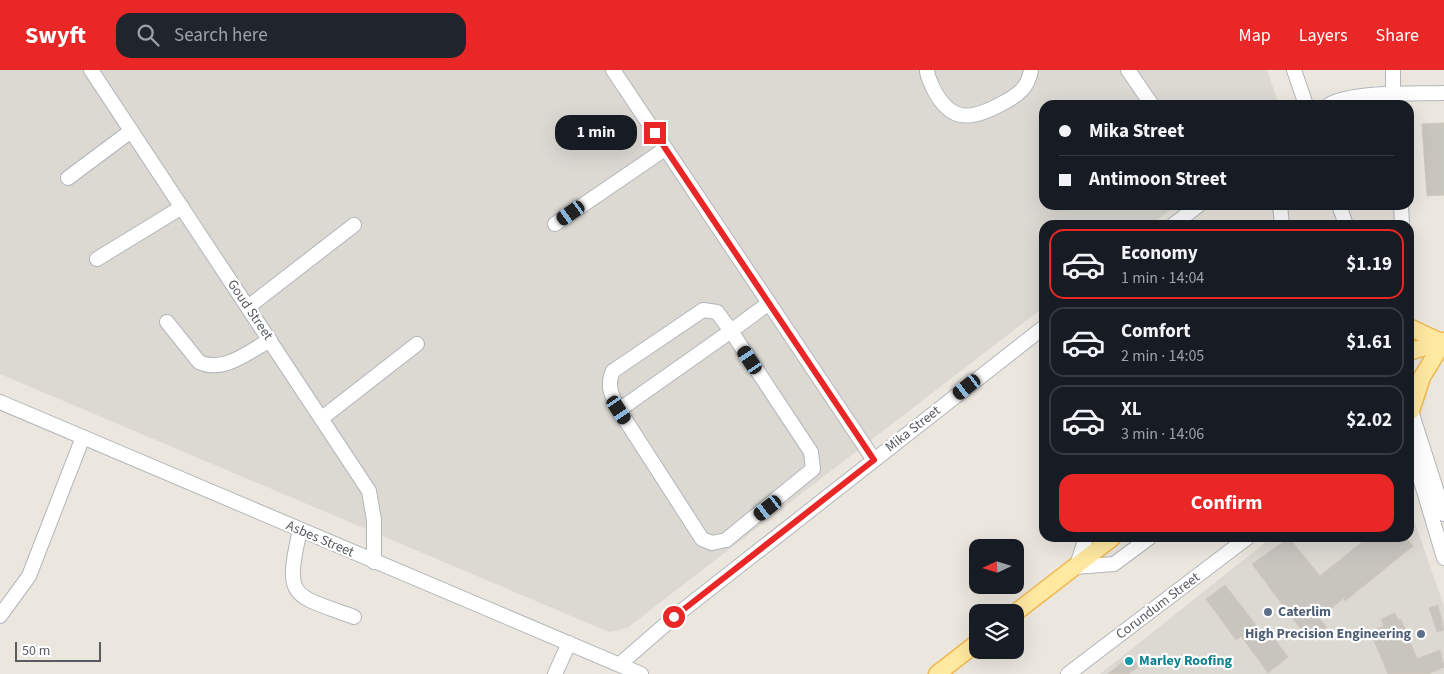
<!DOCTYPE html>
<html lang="en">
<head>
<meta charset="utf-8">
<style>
  :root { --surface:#171b24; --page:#20242c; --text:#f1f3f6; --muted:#9ea1a6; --line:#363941; --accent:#e92727 }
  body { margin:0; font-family:"Source Sans 3",sans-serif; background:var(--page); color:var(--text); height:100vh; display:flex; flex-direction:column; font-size:19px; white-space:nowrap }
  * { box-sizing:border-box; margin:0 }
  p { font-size:16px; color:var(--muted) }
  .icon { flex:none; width:28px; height:28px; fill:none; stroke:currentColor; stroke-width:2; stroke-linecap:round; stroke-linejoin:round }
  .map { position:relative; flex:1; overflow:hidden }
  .sheet { position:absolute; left:1039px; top:150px; width:375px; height:322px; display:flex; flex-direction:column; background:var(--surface); border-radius:15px; box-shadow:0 5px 20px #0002 }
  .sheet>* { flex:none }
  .top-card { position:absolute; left:1039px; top:30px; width:375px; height:110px; border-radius:15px; box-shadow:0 5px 20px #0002; display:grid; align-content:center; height:110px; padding:0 20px; background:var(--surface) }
  .needle { width:32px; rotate:266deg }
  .tools { position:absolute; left:969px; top:469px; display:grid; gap:10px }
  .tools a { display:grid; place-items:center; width:55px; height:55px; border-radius:10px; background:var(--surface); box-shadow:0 5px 20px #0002; font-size:25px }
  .scale { position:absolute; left:15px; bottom:12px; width:86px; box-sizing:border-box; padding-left:5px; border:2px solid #585c60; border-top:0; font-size:14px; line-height:18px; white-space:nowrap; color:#585c60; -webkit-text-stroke:4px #fff; paint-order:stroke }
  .end { position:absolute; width:22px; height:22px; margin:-11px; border:6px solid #e92727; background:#fff; box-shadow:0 0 0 2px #fff }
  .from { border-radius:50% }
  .bubble { position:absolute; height:35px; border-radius:15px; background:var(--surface); box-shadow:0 5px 20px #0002; font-size:16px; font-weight:700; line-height:35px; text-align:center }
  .car { position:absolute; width:15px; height:30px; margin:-15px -8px; border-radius:6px; box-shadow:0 0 4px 1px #0007; background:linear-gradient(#222 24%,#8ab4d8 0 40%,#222 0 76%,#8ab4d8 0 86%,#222 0) }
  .top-card b { display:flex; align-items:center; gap:18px; height:48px; font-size:19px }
  .top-card b+b { border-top:1px solid var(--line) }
  .top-card i { width:12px; height:12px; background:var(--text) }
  ul { padding:9px 0 0; list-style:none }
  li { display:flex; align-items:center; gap:15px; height:70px; margin:0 10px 8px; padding:0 10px; border:2px solid var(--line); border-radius:15px }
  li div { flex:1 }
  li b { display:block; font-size:19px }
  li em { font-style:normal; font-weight:700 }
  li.active { border-color:var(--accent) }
  li>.icon { width:45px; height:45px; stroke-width:1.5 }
  .action { display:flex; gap:10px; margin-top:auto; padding:10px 20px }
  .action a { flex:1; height:58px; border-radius:15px; background:var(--accent); color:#fff; font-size:20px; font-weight:700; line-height:58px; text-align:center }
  header { display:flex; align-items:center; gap:30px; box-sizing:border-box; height:70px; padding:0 25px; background:var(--accent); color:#fff }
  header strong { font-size:24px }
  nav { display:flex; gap:28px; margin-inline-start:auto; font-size:18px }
  .search { width:350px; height:45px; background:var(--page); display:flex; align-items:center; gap:12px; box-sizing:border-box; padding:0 18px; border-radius:15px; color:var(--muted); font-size:19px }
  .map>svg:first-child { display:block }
</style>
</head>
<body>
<header>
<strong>Swyft</strong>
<div class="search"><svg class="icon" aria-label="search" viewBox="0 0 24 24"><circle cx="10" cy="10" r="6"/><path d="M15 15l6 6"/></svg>Search here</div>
<nav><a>Map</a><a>Layers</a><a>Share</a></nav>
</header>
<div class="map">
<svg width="1444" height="604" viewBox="0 0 1444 604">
  <rect width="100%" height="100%" fill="#ebe7df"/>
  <g fill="#dcd9d3">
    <polygon points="0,0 1267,0 1279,35 1044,35 1044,135 1176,135 1151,155 1044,155 1044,237 627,558 609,562 0,304"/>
    <polygon points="1409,436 1444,536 1444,604 1100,604 1271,468 1409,468"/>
  </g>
  <g fill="#c8c4be" stroke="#d0c8bd">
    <polygon points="1444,53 1444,125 1427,126 1422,54"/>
    <polygon points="1289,468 1320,506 1367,468 1406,468 1413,476 1345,531 1344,528 1319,548 1327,558 1312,569 1308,563 1305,565 1252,494"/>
    <polygon points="1225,515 1263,564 1268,560 1288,587 1268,603 1241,566 1236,570 1206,529"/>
    <polygon points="1438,535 1444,560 1437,562 1429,538"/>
    <polygon points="1395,543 1398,550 1401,549 1417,589 1440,580 1444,597 1428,604 1388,604 1370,561 1384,556 1381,549"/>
    <polygon points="1130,586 1139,596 1129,604 1108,604"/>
  </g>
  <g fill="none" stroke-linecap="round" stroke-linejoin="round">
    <g stroke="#b2b6ba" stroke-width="16">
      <g id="minor">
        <polyline points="91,0 369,421 374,450 374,492"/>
        <polyline points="613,0 874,390"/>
        <path d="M927,0C927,7 931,12 933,18C951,54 972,50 1003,33C1018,25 1028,18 1031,0"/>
        <polyline points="1128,0 1152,35"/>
        <polyline points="1294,0 1306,35"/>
        <path d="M1329,35C1351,21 1416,24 1444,23"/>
        <polyline points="1393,35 1393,0"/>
        <polyline points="68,108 131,61"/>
        <polyline points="1280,135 1282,155"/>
        <polyline points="1339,135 1346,155"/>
        <polyline points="1401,135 1402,155"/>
        <polyline points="555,154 665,79"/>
        <polyline points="1173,155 1199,135"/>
        <polyline points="97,189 182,137"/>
        <polyline points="248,237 354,155"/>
        <path d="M167,252L199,292C223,304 250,281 270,270"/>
        <polyline points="0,332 641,604"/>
        <polyline points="1409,335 1444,444"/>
        <path d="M619,340L731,261L717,242L703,240L613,301C606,316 612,326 619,340L702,469L712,473L726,470L813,399L811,382L731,261L769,233"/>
        <polyline points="322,348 417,274"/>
        <polyline points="1409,371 1444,488"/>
        <path d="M300,460C284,530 292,524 354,547"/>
        <polyline points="1077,495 1086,468"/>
        <polyline points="1075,497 1114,494 1149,468"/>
        <polyline points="0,546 29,506 83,367"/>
        <polyline points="620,594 674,547 1044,257"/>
        <polyline points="555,604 569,573"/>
        <polyline points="1068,604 1247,468"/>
      </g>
    </g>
    <g stroke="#f1b851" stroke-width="19">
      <g id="major">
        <polyline points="1409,257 1441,272"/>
        <polyline points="1409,282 1444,271"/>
        <polyline points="1411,341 1422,307 1444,271"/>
        <polyline points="1015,543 1112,468"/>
        <polyline points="937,604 978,572"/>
      </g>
    </g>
    <use href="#minor" stroke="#fff" stroke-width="14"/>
    <use href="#major" stroke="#ffe8a0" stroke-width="16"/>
  </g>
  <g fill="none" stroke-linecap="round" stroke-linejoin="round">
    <polyline stroke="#e92727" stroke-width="6" points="655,63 874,390 674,547"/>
  </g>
  <g fill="#5c6f8a" stroke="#fff" stroke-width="2">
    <circle cx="1268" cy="542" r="5"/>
    <circle cx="1421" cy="564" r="5"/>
  </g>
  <circle fill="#0f9aa8" stroke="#fff" stroke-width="2" cx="1129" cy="591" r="5"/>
  <g text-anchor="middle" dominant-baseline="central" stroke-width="4.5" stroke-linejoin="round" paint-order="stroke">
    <g font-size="14" fill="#585c60" stroke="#fff">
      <text transform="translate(250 240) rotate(56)">Goud Street</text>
      <text transform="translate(913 359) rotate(-38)">Mika Street</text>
      <text transform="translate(320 469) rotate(23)">Asbes Street</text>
      <text transform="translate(1158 536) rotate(-37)">Corundum Street</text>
    </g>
    <g font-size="14" font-weight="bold" fill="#4e5e75" stroke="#fff" text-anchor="start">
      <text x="1278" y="542">Caterlim</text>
      <text x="1411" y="564" text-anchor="end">High Precision Engineering</text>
    </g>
    <g font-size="14" font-weight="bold" fill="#0d838f" stroke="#fff" text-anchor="start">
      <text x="1139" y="591">Marley Roofing</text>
    </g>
  </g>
</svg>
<div class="tools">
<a><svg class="needle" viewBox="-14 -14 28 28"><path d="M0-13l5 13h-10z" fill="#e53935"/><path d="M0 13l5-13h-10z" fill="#9ea1a6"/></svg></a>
<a><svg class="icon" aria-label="layers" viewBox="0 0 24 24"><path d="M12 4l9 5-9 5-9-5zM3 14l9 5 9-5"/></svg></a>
</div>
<div class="scale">50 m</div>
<i class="end from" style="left:674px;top:547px"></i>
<i class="end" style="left:655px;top:63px"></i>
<div class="bubble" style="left:555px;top:45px;width:82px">1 min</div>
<i class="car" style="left:571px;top:143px;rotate:235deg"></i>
<i class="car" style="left:750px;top:290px;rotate:326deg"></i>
<i class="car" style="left:967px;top:317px;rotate:232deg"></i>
<i class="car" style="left:619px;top:340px;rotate:147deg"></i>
<i class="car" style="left:768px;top:438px;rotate:232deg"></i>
<div class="top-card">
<b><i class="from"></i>Mika Street</b>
<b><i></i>Antimoon Street</b>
</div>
<section class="sheet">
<ul>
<li class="active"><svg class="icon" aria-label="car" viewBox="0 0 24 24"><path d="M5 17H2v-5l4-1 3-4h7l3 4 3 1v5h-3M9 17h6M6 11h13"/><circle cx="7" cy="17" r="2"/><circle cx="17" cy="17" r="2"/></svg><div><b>Economy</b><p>1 min · 14:04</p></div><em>$1.19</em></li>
<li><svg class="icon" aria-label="car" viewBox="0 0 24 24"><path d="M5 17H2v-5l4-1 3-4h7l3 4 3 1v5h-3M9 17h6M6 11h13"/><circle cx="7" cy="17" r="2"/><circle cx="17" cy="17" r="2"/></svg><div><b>Comfort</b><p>2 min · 14:05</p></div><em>$1.61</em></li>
<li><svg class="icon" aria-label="car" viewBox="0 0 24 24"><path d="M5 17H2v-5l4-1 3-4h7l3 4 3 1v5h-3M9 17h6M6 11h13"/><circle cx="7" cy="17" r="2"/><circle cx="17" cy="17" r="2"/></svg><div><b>XL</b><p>3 min · 14:06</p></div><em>$2.02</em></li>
</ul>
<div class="action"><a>Confirm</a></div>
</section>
</div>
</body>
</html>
